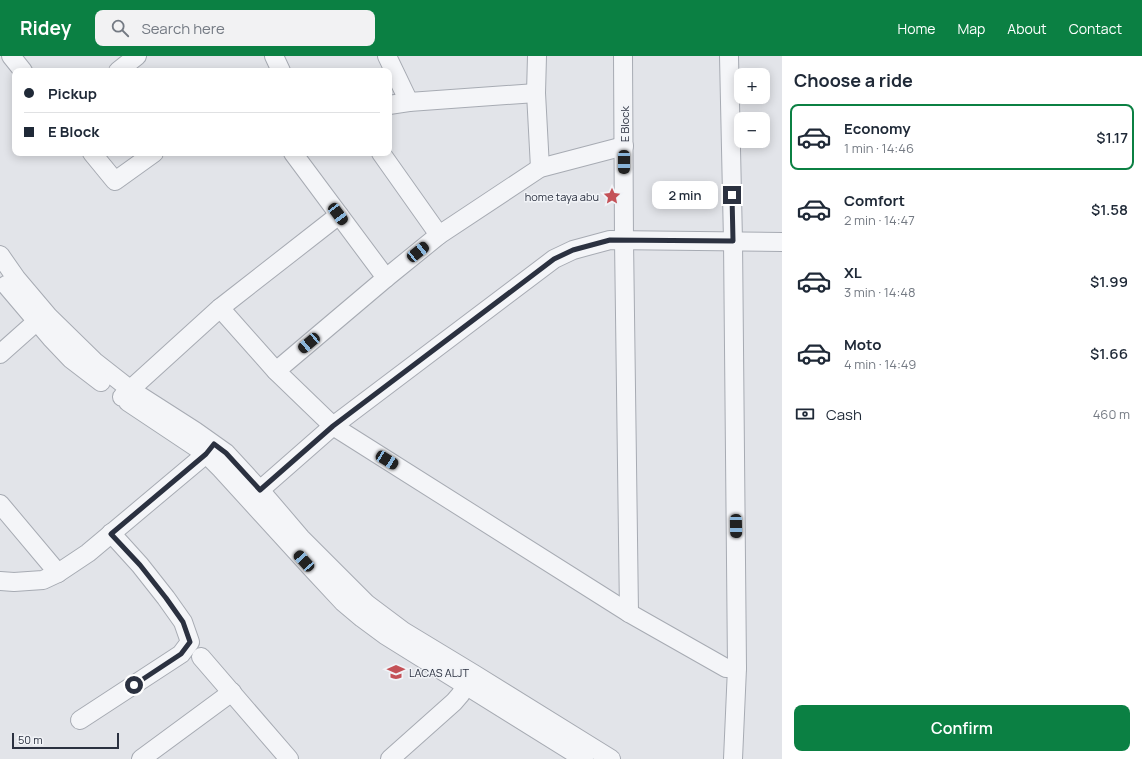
<!DOCTYPE html>
<html lang="en">
<head>
<meta charset="utf-8">
<style>
  :root { --surface:#fff; --page:#f2f2f3; --text:#1f2937; --muted:#747a83; --line:#e0e1e3; --accent:#0b8043 }
  body { margin:0; font-family:Manrope,sans-serif; background:var(--page); color:var(--text); height:100vh; display:flex; flex-direction:column; font-size:15px; white-space:nowrap }
  * { box-sizing:border-box; margin:0 }
  p { font-size:13px; color:var(--muted) }
  .icon { flex:none; width:22px; height:22px; fill:none; stroke:currentColor; stroke-width:2; stroke-linecap:round; stroke-linejoin:round }
  .map { position:relative; flex:1; overflow:hidden }
  .details { display:flex; flex-direction:column; background:var(--surface); width:360px }
  .details>* { flex:none }
  .hud { position:absolute; left:12px; top:12px; width:380px; height:88px; border-radius:8px; box-shadow:0 2px 10px #0003; display:grid; align-content:center; height:88px; padding:0 12px; background:var(--surface) }
  .controls { position:absolute; left:734px; top:12px; display:grid; gap:8px }
  .controls a { display:grid; place-items:center; width:36px; height:36px; border-radius:8px; background:var(--surface); box-shadow:0 2px 10px #0003; font-size:20px }
  .scale { position:absolute; left:12px; bottom:10px; width:107px; box-sizing:border-box; padding-left:4px; border:2px solid #2b3140; border-top:0; font-size:11px; line-height:14px; white-space:nowrap; color:#2b3140; -webkit-text-stroke:3px #f1f3f7; paint-order:stroke }
  .end { position:absolute; width:18px; height:18px; margin:-9px; border:5px solid #2b3140; background:#fff; box-shadow:0 0 0 2px #fff }
  .from { border-radius:50% }
  .bubble { position:absolute; height:28px; border-radius:8px; background:var(--surface); box-shadow:0 2px 10px #0003; font-size:13px; font-weight:600; line-height:28px; text-align:center }
  .car { position:absolute; width:12px; height:24px; margin:-12px -6px; border-radius:5px; box-shadow:0 0 3px 1px #0007; background:linear-gradient(#222 24%,#8ab4d8 0 40%,#222 0 76%,#8ab4d8 0 86%,#222 0) }
  .hud b { display:flex; align-items:center; gap:14px; height:38px; font-size:15px }
  .hud b+b { border-top:1px solid var(--line) }
  .hud i { width:10px; height:10px; background:var(--text) }
  ul { padding:0; list-style:none }
  li { display:flex; align-items:center; gap:12px; height:66px; margin:0 8px 6px; padding:0 4px; border:2px solid transparent; border-radius:8px }
  li div { flex:1 }
  li b { display:block; font-size:15px }
  li em { font-style:normal; font-weight:600 }
  li.current { border-color:var(--accent) }
  li>.icon { width:36px; height:36px; stroke-width:1.5 }
  h2 { padding:0 12px; font-size:18px; line-height:48px }
  .pay { display:flex; align-items:center; gap:10px; height:44px; padding:0 12px; font-size:15px }
  .pay p { margin-inline-start:auto }
  .button { display:flex; gap:8px; margin-top:auto; padding:8px 12px }
  .button a { flex:1; height:46px; border-radius:8px; background:var(--accent); color:#fff; font-size:16px; font-weight:600; line-height:46px; text-align:center }
  header { display:flex; align-items:center; gap:24px; box-sizing:border-box; height:56px; padding:0 20px; background:var(--accent); color:#fff }
  header strong { font-size:19px }
  nav { display:flex; gap:22px; margin-inline-start:auto; font-size:14px }
  .search { width:280px; height:36px; background:var(--page); display:flex; align-items:center; gap:10px; box-sizing:border-box; padding:0 14px; border-radius:8px; color:var(--muted); font-size:15px }
  main { display:flex; flex:1; min-height:0 }
  .map>svg:first-child { display:block }
</style>
</head>
<body>
<header>
<strong>Ridey</strong>
<div class="search"><svg class="icon" aria-label="search" viewBox="0 0 24 24"><circle cx="10" cy="10" r="6"/><path d="M15 15l6 6"/></svg>Search here</div>
<nav><a>Home</a><a>Map</a><a>About</a><a>Contact</a></nav>
</header>
<main>
<div class="map">
<svg width="782" height="703" viewBox="0 0 782 703">
  <rect width="100%" height="100%" fill="#e2e4e9"/>
  <g fill="none" stroke-linecap="round" stroke-linejoin="round">
    <g stroke="#a7abb3" stroke-width="20">
      <g id="minor">
        <polyline points="11,0 23,15"/>
        <polyline points="274,0 281,15"/>
        <polyline points="387,0 409,46"/>
        <polyline points="537,0 536,37 540,112"/>
        <polyline points="623,0 624,184 629,557"/>
        <polyline points="729,0 733,185 737,612 733,703"/>
        <polyline points="118,15 137,0"/>
        <polyline points="389,49 409,46 536,37"/>
        <polyline points="92,97 115,125 154,97"/>
        <polyline points="293,97 386,222"/>
        <polyline points="381,97 439,179 540,112 624,90"/>
        <polyline points="0,199 16,222 49,261 94,305 131,334 195,375 226,397 260,434 301,482 367,548 403,575 474,618 611,703"/>
        <polyline points="6,229 51,282 71,303 101,326"/>
        <polyline points="220,252 276,315 333,370 629,557 726,612 737,612"/>
        <polyline points="0,298 45,258"/>
        <polyline points="276,315 386,222 439,179"/>
        <polyline points="122,341 220,252 339,159"/>
        <polyline points="128,346 206,398 221,413 315,516 343,546 362,562 385,579 584,703"/>
        <polyline points="260,434 333,370 554,203 573,194 610,184 782,186"/>
        <polyline points="0,448 58,517"/>
        <polyline points="0,525 14,526 43,524 58,517 88,497 206,398 213,389"/>
        <polyline points="201,601 289,703"/>
        <polyline points="80,664 181,598 190,586 183,566 166,542 140,509 111,477"/>
        <polyline points="141,703 232,636"/>
        <polyline points="390,703 454,646 460,639 473,620"/>
      </g>
    </g>
    <use href="#minor" stroke="#f4f5f8" stroke-width="18"/>
  </g>
  <g fill="none" stroke-linecap="round" stroke-linejoin="round">
    <polyline stroke="#2b3140" stroke-width="5" points="134,629 181,598 190,586 183,566 166,542 140,509 111,478 206,398 214,388 226,397 260,434 333,370 554,203 573,194 610,184 733,185 732,139"/>
  </g>
  <defs>
    <g id="sight-bare" transform="scale(1.38)"><path d="M0-6L1.8-2.2L6-1.7L2.9 1.2L3.7 5.4L0 3.3L-3.7 5.4L-2.9 1.2L-6-1.7L-1.8-2.2Z" fill="#c45157" stroke="#f1f3f7" stroke-width="2.5" paint-order="stroke"/></g>
    <g id="school-bare" transform="scale(1.38)"><path d="M0-5L7-2L0 1L-7-2ZM-4 1L0 2.5L4 1V4Q0 6-4 4Z" fill="#c45157" stroke="#f1f3f7" stroke-width="2.5" paint-order="stroke"/></g>
  </defs>
  <g fill-rule="evenodd">
    <use href="#sight-bare" x="612" y="140"/>
    <use href="#school-bare" x="396" y="616"/>
  </g>
  <g text-anchor="middle" dominant-baseline="central" stroke-width="3" stroke-linejoin="round" paint-order="stroke">
    <g font-size="11" fill="#2b3140" stroke="#f1f3f7">
      <text transform="translate(624 68) rotate(-90)">E Block</text>
    </g>
    <g font-size="11" fill="#2b3140" stroke="#f1f3f7" text-anchor="end">
      <text x="599" y="140">home taya abu</text>
      <text x="409" y="616" text-anchor="start">LACAS ALJT</text>
    </g>
  </g>
</svg>
<div class="controls">
<a>+</a>
<a>−</a>
</div>
<div class="scale">50 m</div>
<i class="end from" style="left:134px;top:629px"></i>
<i class="end" style="left:732px;top:139px"></i>
<div class="bubble" style="left:652px;top:125px;width:66px">2 min</div>
<i class="car" style="left:624px;top:106px;rotate:180deg"></i>
<i class="car" style="left:338px;top:158px;rotate:143deg"></i>
<i class="car" style="left:418px;top:196px;rotate:51deg"></i>
<i class="car" style="left:309px;top:287px;rotate:230deg"></i>
<i class="car" style="left:387px;top:404px;rotate:122deg"></i>
<i class="car" style="left:736px;top:470px;rotate:179deg"></i>
<i class="car" style="left:304px;top:505px;rotate:318deg"></i>
<div class="hud">
<b><i class="from"></i>Pickup</b>
<b><i></i>E Block</b>
</div>
</div>
<section class="details">
<h2>Choose a ride</h2>
<ul>
<li class="current"><svg class="icon" aria-label="car" viewBox="0 0 24 24"><path d="M5 17H2v-5l4-1 3-4h7l3 4 3 1v5h-3M9 17h6M6 11h13"/><circle cx="7" cy="17" r="2"/><circle cx="17" cy="17" r="2"/></svg><div><b>Economy</b><p>1 min · 14:46</p></div><em>$1.17</em></li>
<li><svg class="icon" aria-label="car" viewBox="0 0 24 24"><path d="M5 17H2v-5l4-1 3-4h7l3 4 3 1v5h-3M9 17h6M6 11h13"/><circle cx="7" cy="17" r="2"/><circle cx="17" cy="17" r="2"/></svg><div><b>Comfort</b><p>2 min · 14:47</p></div><em>$1.58</em></li>
<li><svg class="icon" aria-label="car" viewBox="0 0 24 24"><path d="M5 17H2v-5l4-1 3-4h7l3 4 3 1v5h-3M9 17h6M6 11h13"/><circle cx="7" cy="17" r="2"/><circle cx="17" cy="17" r="2"/></svg><div><b>XL</b><p>3 min · 14:48</p></div><em>$1.99</em></li>
<li><svg class="icon" aria-label="car" viewBox="0 0 24 24"><path d="M5 17H2v-5l4-1 3-4h7l3 4 3 1v5h-3M9 17h6M6 11h13"/><circle cx="7" cy="17" r="2"/><circle cx="17" cy="17" r="2"/></svg><div><b>Moto</b><p>4 min · 14:49</p></div><em>$1.66</em></li>
</ul>
<div class="pay"><svg class="icon" aria-label="cash" viewBox="0 0 24 24"><path d="M3 7h18v10H3z"/><circle cx="12" cy="12" r="2"/></svg>Cash<p>460 m</p></div>
<div class="button"><a>Confirm</a></div>
</section>
</main>
</body>
</html>
